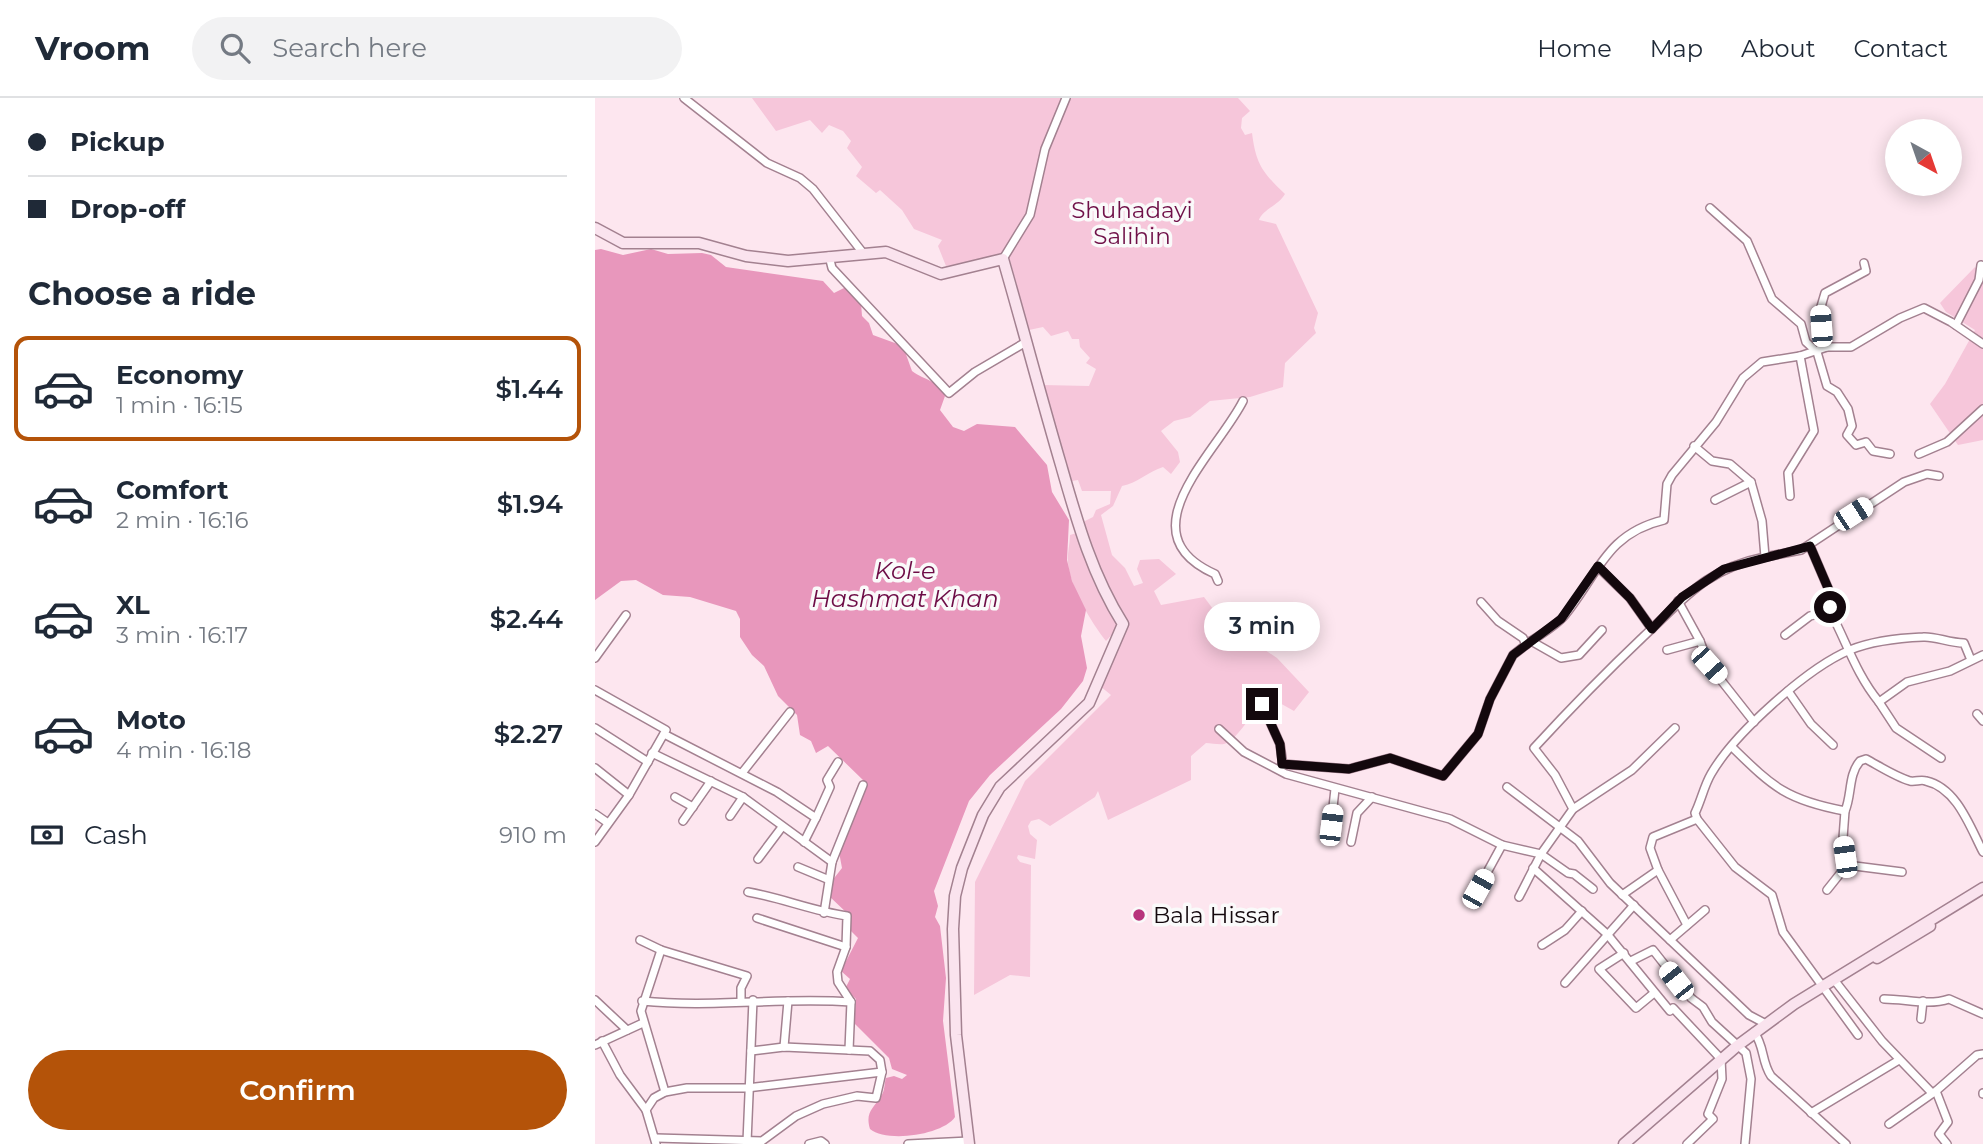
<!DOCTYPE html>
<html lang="en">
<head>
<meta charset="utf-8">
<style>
  :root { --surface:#fff; --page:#f2f2f3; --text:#1f2937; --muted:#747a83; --line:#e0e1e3; --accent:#b45309 }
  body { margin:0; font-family:Montserrat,sans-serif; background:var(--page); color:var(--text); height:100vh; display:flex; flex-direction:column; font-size:26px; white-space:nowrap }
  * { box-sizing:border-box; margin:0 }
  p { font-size:23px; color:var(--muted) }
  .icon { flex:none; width:38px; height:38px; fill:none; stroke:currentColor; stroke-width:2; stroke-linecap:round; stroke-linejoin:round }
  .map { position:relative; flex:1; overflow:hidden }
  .sheet { display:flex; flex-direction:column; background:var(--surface); width:595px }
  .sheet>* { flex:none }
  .banner { display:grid; align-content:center; height:154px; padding:0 28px; background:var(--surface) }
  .needle { width:46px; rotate:140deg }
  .fabs { position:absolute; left:1290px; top:21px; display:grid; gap:14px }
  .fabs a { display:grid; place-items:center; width:77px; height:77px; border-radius:50%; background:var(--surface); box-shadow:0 4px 18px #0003; font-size:35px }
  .end { position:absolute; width:32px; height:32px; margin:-16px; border:9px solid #13080d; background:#fff; box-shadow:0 0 0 4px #fff }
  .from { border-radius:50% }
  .bubble { position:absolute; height:49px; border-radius:24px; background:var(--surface); box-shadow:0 4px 18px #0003; font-size:23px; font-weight:600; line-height:49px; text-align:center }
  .car { position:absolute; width:21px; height:42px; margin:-21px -10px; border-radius:9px; box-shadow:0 0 5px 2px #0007; background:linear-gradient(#fff 24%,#345 0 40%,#fff 0 76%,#345 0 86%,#fff 0) }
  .banner b { display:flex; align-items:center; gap:24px; height:66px; font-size:26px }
  .banner b+b { border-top:2px solid var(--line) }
  .banner i { width:18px; height:18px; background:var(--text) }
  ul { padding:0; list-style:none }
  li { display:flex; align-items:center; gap:21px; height:105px; margin:0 14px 10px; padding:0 14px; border:4px solid transparent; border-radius:14px }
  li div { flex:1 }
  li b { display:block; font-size:26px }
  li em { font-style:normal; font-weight:600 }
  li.selected { border-color:var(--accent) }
  li>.icon { width:63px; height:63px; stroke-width:1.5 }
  h2 { padding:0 28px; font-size:32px; line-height:84px }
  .pay { display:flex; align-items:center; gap:18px; height:77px; padding:0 28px; font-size:26px }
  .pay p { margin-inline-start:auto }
  .button { display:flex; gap:14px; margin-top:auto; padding:14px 28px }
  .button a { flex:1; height:80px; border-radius:42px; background:var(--accent); color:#fff; font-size:28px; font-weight:600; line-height:80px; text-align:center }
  header { display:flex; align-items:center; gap:42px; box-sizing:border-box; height:98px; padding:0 35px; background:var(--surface); border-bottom:2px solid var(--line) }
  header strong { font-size:33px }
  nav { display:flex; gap:38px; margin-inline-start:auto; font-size:24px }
  .search { width:490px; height:63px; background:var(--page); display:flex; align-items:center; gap:18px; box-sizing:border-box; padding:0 24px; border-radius:38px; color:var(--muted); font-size:26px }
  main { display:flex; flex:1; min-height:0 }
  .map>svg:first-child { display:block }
</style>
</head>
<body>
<header>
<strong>Vroom</strong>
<div class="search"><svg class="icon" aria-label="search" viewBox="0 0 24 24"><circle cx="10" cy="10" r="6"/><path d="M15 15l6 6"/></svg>Search here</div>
<nav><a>Home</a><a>Map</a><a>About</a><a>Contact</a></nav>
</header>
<main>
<section class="sheet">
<div class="banner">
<b><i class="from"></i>Pickup</b>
<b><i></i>Drop-off</b>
</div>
<h2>Choose a ride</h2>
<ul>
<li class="selected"><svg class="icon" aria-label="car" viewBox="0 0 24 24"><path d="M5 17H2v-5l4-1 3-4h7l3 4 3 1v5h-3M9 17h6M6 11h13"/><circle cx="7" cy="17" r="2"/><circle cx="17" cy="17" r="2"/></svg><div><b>Economy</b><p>1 min · 16:15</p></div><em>$1.44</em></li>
<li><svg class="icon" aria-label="car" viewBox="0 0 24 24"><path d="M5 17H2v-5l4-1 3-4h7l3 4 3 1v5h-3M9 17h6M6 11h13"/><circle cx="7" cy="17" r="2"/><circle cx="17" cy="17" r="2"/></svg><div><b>Comfort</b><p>2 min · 16:16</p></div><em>$1.94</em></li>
<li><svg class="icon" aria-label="car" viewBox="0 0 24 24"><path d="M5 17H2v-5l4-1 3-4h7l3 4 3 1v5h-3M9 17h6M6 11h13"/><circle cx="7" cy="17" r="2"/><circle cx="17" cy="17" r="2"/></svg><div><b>XL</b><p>3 min · 16:17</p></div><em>$2.44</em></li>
<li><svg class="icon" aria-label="car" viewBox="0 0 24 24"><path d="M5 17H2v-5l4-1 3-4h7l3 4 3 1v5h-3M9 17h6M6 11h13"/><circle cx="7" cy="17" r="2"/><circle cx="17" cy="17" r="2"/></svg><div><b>Moto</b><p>4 min · 16:18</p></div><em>$2.27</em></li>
</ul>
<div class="pay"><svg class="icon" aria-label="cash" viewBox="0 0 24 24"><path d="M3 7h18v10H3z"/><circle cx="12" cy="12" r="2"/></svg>Cash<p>910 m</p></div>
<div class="button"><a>Confirm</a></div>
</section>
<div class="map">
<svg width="1388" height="1046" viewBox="0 0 1388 1046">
  <rect width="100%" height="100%" fill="#fde6ef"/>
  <g fill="#f6c6da">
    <path d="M157,0H643L655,13L647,20L646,30L650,37L657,35C661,66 667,74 690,96C684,107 667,112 664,122L681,126L723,215L719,230L721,235L690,265L688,289L655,299L615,303L595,319L579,323L566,333L583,354L585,364L576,376L568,369C552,374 543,385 527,388L518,408L506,417L517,457L530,470L539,488L548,485L542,471L545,462L564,461L581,476L559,493L566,507L609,499L627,523L682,560L714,594L699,613L683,604L675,611L665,610C654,618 641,643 629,646C624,647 616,645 611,645L596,658V682L513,722L503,693L500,699L455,728L444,721L436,723L433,728L435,736L442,742L440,761L423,757L422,760L425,764L436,767L435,879L415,877L379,897L380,784L430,683L516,597L505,588L522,531L511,543C496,524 475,489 473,465C472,456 475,446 475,437L488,433L490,423L498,419L501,412L515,406L516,393H487L483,382L477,383L457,326L448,287L494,288L501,271L491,265L495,260L485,249L484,241H477L473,233L456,238L448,229L434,232L414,159L351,168L343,148L347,142L319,131L307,112L285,92L281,95L261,78L267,69L252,50L256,43L248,33L234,27L227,35L215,22L181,33Z"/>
    <polygon points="1380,169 1388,181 1388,342 1363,347 1335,306 1350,286 1380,232 1351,214 1345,205"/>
  </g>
  <path fill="#e897bc" d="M6,151L28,157L56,151L73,156L107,155L116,157L131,169L228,183L239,195L251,189L266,205L267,218L274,225L278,237L308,248L317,273C330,283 342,281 350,298L345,312L358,329L369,333L382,326L420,329L452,367L457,394L474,422L472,462L477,483L491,512L486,538L492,570L488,583L466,611L395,677L374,703L339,793L343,808L340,819L345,828L351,880L348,923L360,1019C348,1037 292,1045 275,1031C270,1014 278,1011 286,998C290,993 289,986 291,980L299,978L307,981L312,977L297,971L294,960L259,925L261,901L250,891L255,881L246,873L263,840L254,831V817L233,797V788L247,770L244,754L269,683L233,648L221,655L216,643L205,637L202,617L183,598L169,568L157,557L145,539V521L141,513L95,499L68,497L41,482L26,483L0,502V152Z"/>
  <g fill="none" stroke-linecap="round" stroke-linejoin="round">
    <g stroke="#a38190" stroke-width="10">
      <g id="street">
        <polyline points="89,0 172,65 205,80 218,91 268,155"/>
        <polyline points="1115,110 1152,143 1177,201 1206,226 1211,244 1222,254 1232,288 1242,294 1253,311 1257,328 1252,337 1261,347 1271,344 1278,353 1295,356"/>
        <polyline points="234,158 237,170 354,295 380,274 431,244"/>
        <polyline points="408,161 435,117 450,51 471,0"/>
        <polyline points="1361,227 1384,182 1386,167"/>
        <polyline points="1232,249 1225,212 1230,195 1271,173 1269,165"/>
        <polyline points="1324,356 1352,344 1388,311"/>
        <polyline points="1195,398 1193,375 1219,333 1205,258"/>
        <polyline points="1120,402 1156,384"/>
        <path d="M1215,448L1239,504L1235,513C1252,545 1261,576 1284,604"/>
        <polyline points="1170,459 1206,452 1309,384 1332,376 1344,378"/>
        <polyline points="1003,469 1035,500 1057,531"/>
        <path d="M623,483L620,476C528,435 622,355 648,303"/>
        <polyline points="1083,503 1105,543 1114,567 1159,624"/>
        <polyline points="886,504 903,523 928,540 931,547"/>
        <polyline points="1190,537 1215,518 1235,513"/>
        <path d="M936,543C947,536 963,526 970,517C1003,476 1012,435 1069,422L1072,386L1077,377L1121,324L1148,280L1167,264L1205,258L1232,249H1256L1305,220L1329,210L1356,224L1388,246"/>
        <polyline points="1072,552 1105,543"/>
        <polyline points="0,560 31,517"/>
        <polyline points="0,592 71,632 34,697 0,744"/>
        <polyline points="1193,593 1216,626 1238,647"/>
        <polyline points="667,606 685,646 688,668"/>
        <polyline points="1382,616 1388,623"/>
        <polyline points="0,630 53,664"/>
        <polyline points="624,631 649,654 691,676 855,721 907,747 946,756 973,775 979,776 998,791"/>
        <polyline points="69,636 182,694 221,720 209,744"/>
        <path d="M1138,650C1179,690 1192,702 1250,713C1257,697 1253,677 1265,663L1271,661C1284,668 1301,679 1315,683C1321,684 1326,681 1331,683C1362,690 1375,729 1388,754"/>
        <polyline points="57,655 148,699 237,764"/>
        <polyline points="1346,660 1301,630 1284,604 1312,584 1355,573 1388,557"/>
        <polyline points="687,666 754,671 795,660 848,678 883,636 895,601 918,557 936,543 966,560 984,557 1007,532"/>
        <polyline points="0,670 34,697"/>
        <polyline points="147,675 195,614"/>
        <polyline points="912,689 983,743 1015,785 1154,917 1171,926"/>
        <polyline points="80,699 98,709"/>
        <path d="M978,711L960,677L939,650C974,612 1010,575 1048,539C1089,501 1110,471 1170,459L1167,423L1156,384L1135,366L1117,363L1099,348"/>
        <polyline points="0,716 13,725"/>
        <polyline points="135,718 148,699"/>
        <polyline points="221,720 235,689 232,682 243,664"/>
        <polyline points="88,723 116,683"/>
        <polyline points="736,727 740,691"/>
        <polyline points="756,744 762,715 777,699"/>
        <polyline points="163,761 187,729"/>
        <polyline points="1252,767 1307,774"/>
        <polyline points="203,769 232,781"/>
        <polyline points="938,770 1012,836 1075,913 1078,910 1126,961 1127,981 1113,1016 1118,1021 1092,1046"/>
        <polyline points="1063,772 1092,827"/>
        <polyline points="883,791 907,747"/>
        <polyline points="1232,792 1252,767 1248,740 1250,713"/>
        <path d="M153,794C187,800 218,813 252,818L251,849L242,874L243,884L256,904L254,952"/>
        <polyline points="1027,797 1063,772 1055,750 1058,739 1102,721"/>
        <polyline points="924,799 946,756 978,711 1037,672 1080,630"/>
        <polyline points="229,815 237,764 268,687"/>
        <polyline points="162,820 251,849"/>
        <polyline points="45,842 66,852 152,878 146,890 146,902"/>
        <polyline points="1075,842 1110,812"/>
        <polyline points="947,847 970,832 987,813"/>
        <polyline points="66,852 46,913 70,994"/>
        <polyline points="1029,855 1004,871 1041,910 1059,895"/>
        <polyline points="1036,863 1058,852 1096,900 1108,909 1117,924 1151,955 1156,981 1150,1046"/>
        <polyline points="1240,883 1287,943 1337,995"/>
        <polyline points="970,885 1039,807"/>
        <path d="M1289,901C1311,901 1333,908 1354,901L1388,916"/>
        <polyline points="0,902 32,932"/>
        <path d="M47,903C117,910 186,899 256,904"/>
        <polyline points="1326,921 1328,903"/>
        <path d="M1159,934C1170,949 1166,963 1176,978L1251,1046"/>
        <path d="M1263,937L1188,834L1177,797L1140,769L1102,721L1100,715C1106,703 1109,688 1116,676C1139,636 1212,570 1255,552C1277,543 1304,540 1328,539C1340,538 1354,545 1369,545L1376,562"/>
        <polyline points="7,943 25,977 51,1012"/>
        <polyline points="0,947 48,925"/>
        <polyline points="189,949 193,903"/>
        <polyline points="1341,993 1353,1024 1344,1036 1352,1046"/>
        <polyline points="1388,996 1388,995"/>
        <polyline points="1216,1015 1304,962"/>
        <polyline points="1294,1026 1341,993 1382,957 1388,956"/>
        <polyline points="61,1040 167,1043 201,1018 228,1006 262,998 281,1000 287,974 285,962 275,953 189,949 156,953"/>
        <polyline points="152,1044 158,902"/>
        <polyline points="61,1046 51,1012 59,1000 70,994 92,990 152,990 287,974"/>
        <polyline points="214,1046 226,1043 230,1046"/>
        <polyline points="313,1046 374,1043"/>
      </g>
    </g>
    <g stroke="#a38190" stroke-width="13">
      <g id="secondary">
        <path d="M0,130L28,145H104L151,158L193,163L291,154L346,176L408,161C428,230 446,299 466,367C482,423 497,477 528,526L494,605L405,689L388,717L367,770L360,798L358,831L361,937L374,1046"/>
        <polyline points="1282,860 1335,828"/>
        <polyline points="1029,1046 1142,948 1199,906 1388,790"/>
      </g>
    </g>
    <use href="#street" stroke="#fff" stroke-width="7"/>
    <use href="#secondary" stroke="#fae3ee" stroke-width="10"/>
  </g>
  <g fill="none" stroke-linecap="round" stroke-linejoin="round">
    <polyline stroke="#13080d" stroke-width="9" points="667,606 685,646 687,666 754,671 795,660 848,678 883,636 895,601 918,557 966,521 1003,468 1035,500 1057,531 1087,499 1129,471 1215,448 1239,504 1235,509"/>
  </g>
  <circle fill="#b7347c" stroke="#fafafa" stroke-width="2.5" cx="544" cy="817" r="7"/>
  <g text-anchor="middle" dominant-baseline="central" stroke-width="7" stroke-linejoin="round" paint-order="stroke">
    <g font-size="23" fill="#6f1048" stroke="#fafafa">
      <text x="537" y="112">Shuhadayi<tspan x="537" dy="26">Salihin</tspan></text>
    </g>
    <g font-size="23" fill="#13080d" stroke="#fafafa" text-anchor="start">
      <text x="558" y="817">Bala Hissar</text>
    </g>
    <g font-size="24" font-style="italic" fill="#6d0c46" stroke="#fafafa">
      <text x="310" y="472">Kol-e<tspan x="310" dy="28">Hashmat Khan</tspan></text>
    </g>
  </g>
</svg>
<div class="fabs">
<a><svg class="needle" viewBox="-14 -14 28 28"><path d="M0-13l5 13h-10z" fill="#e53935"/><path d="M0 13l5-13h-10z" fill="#747a83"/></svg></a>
</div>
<i class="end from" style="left:1235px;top:509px"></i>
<i class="end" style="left:667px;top:606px"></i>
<div class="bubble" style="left:609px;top:504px;width:116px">3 min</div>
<i class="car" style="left:1226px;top:228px;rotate:356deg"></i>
<i class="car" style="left:1258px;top:416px;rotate:57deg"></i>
<i class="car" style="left:1114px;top:567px;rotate:138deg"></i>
<i class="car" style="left:736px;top:727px;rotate:7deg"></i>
<i class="car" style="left:1250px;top:759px;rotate:352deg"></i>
<i class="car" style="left:883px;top:791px;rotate:29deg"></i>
<i class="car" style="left:1081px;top:883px;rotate:322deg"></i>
</div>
</main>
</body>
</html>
